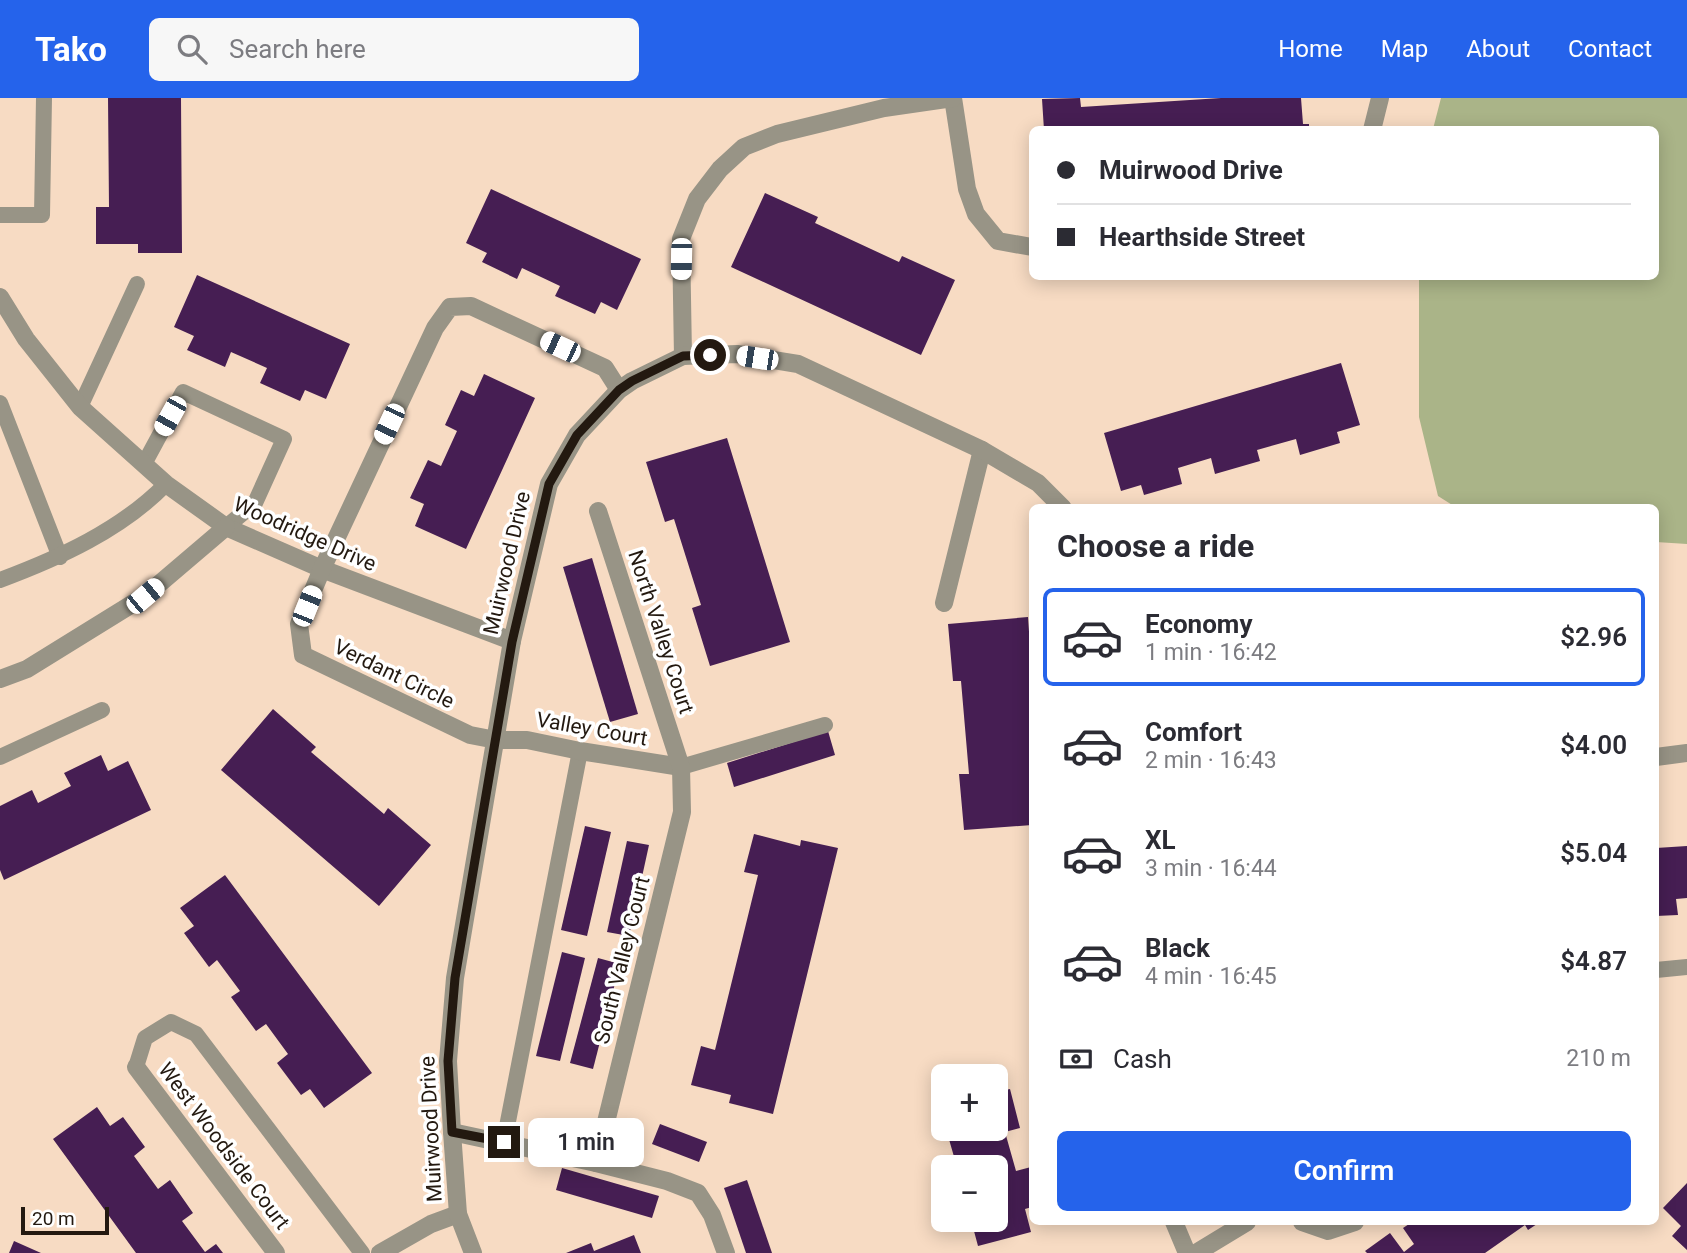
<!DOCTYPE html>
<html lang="en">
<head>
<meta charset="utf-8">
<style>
  :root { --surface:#fff; --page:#f7f7f7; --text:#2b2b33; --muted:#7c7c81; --line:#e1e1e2; --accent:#2563eb }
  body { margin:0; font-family:Roboto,sans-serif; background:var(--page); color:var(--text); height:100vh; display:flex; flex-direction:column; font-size:26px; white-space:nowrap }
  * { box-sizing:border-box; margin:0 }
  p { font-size:23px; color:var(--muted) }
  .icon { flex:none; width:38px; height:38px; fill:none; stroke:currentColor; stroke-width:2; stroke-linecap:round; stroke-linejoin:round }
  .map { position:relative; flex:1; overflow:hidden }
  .drawer { position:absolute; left:1029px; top:406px; width:630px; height:721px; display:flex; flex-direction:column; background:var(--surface); border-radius:10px; box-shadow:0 4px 18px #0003 }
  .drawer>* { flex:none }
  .banner { position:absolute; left:1029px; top:28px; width:630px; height:154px; border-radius:10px; box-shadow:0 4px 18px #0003; display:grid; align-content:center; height:154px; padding:0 28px; background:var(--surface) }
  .tools { position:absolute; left:931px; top:966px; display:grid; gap:14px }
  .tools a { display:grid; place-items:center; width:77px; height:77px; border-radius:10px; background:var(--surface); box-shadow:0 4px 18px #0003; font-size:35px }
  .scale { position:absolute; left:21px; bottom:18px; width:88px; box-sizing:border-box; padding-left:7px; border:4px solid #231910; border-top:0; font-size:19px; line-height:24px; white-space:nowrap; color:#231910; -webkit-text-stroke:5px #fff; paint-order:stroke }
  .end { position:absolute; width:32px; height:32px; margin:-16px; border:9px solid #231910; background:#fff; box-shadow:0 0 0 4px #fff }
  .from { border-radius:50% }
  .bubble { position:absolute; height:49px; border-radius:10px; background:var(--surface); box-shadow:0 4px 18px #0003; font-size:23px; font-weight:600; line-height:49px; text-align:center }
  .car { position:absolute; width:21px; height:42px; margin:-21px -10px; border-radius:9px; box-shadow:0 0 5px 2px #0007; background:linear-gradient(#fff 24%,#345 0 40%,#fff 0 76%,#345 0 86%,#fff 0) }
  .banner b { display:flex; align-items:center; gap:24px; height:66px; font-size:26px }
  .banner b+b { border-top:2px solid var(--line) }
  .banner i { width:18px; height:18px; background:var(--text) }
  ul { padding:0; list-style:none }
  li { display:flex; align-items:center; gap:21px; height:98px; margin:0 14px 10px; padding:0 14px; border:4px solid transparent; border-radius:10px }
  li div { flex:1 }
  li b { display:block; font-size:26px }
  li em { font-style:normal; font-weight:600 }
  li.on { border-color:var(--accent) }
  li>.icon { width:63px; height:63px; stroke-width:1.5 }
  h2 { padding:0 28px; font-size:32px; line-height:84px }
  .pay { display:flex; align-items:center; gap:18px; height:77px; padding:0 28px; font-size:26px }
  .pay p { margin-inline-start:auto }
  .button { display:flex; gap:14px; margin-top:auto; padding:14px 28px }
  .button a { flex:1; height:80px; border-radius:10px; background:var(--accent); color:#fff; font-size:28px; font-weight:600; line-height:80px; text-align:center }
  header { display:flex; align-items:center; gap:42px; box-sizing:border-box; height:98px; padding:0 35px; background:var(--accent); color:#fff }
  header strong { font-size:33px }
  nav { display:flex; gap:38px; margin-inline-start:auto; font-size:24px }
  .search { width:490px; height:63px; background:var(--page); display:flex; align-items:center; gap:18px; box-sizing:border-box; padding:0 24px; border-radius:10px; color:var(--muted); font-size:26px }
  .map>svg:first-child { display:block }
</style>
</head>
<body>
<header>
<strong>Tako</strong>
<div class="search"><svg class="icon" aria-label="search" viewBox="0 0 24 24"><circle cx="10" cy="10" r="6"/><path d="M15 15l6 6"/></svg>Search here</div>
<nav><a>Home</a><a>Map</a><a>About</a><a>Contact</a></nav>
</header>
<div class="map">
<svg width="1687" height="1155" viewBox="0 0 1687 1155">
  <rect width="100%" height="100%" fill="#f7dbc3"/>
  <polygon fill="#aab488" points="1441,0 1687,0 1687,446 1656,444 1656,410 1457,410 1438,398 1419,319 1419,179 1656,178 1656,32 1433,31"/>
  <g fill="#461e53">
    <polygon points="108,0 181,0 182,155 138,155 138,146 96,146 96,109 109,109"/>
    <polygon points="1080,0 1081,9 1221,0 1301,0 1303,26 1309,26 1309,32 1044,32 1042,1"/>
    <polygon points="491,91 641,161 617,212 601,204 595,216 555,198 560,188 522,170 517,181 482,164 487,155 466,145"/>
    <polygon points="765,95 818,119 815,125 899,164 902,158 955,182 921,257 731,169"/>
    <polygon points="197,177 350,246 326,301 305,292 300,303 260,285 267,270 231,254 225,269 187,252 194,238 174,229"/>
    <polygon points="1341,265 1360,327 1337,334 1340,345 1300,357 1296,341 1257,352 1260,363 1215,376 1211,360 1178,370 1182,386 1144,397 1141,387 1121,393 1104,335"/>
    <polygon points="484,276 535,300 466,451 415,428 424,406 410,400 428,362 441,368 457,333 445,327 461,292 474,298"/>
    <polygon points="727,340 790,544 710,568 692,510 701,507 674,421 665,424 646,364"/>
    <polygon points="592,460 638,616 610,624 563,469"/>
    <polygon points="1028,519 1032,578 1032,727 964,732 959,676 969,676 961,583 953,583 948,526"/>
    <polygon points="273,611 316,649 311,654 384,716 388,710 431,747 379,808 221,672"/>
    <polygon points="828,633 835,657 734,689 727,665"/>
    <polygon points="101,657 108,673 128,663 151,712 4,782 0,772 0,708 32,692 38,705 71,688 64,675"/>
    <polygon points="585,728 611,734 587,838 561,832"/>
    <polygon points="754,736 800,748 801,742 838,750 773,1016 729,1005 731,997 691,987 701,948 715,952 758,777 744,774"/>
    <polygon points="627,743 649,747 629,838 607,834"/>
    <polygon points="1687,748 1687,800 1676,801 1678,817 1656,818 1656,750"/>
    <polygon points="225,777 372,975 324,1010 310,991 301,997 277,965 288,956 266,926 256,933 231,899 240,893 217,862 209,869 184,835 194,828 180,810"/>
    <polygon points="562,854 585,860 560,963 536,958"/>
    <polygon points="598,860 620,866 593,971 570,965"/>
    <polygon points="989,971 991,978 964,978 964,977"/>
    <polygon points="943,983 943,1016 942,1017 934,985"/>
    <polygon points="1010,991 1020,1030 1005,1034 1016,1073 1031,1069 1032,1109 1025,1111 1031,1134 978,1148 971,1122 996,1122 996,1069 957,1069 946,1031 996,1031 996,994"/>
    <polygon points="97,1009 110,1028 123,1019 145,1049 134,1058 158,1091 170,1082 193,1115 182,1123 205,1154 216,1146 223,1155 136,1155 53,1041"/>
    <polygon points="660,1026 707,1044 699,1064 652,1046"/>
    <polygon points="562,1070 659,1098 652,1120 556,1092"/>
    <polygon points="747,1082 772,1155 746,1155 724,1090"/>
    <polygon points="1687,1085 1687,1152 1672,1138 1681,1128 1663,1110"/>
    <polygon points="1412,1124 1540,1124 1528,1132 1525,1127 1485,1155 1367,1155 1365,1153 1390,1135 1404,1154 1414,1146 1403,1130"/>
    <polygon points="634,1137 641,1155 566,1155 591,1145 594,1153"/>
    <polygon points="14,1143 41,1155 9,1155"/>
  </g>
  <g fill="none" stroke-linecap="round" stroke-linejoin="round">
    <g stroke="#989486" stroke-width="16">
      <polyline points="0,117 42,117 44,0"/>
      <polyline points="0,305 60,459"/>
      <polyline points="80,309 137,186"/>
      <polyline points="144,366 183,294 284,341 255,405 226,429"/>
      <path d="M0,482C59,460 121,432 166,386"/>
      <polyline points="0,659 102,612"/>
      <polyline points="681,669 825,627"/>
      <polyline points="1656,872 1687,869"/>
      <polyline points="136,969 145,940 171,924 196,936 362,1155"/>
      <polyline points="504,1044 580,653"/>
    </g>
    <g stroke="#989486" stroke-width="18">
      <polyline points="953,0 967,91 976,116 998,143 1032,149"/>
      <polyline points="1372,32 1380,0"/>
      <polyline points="0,199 26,241 80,309 166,386 226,429 322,471 512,543"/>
      <polyline points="683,258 681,141 697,101 720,71 744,49 777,36 884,10 953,0"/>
      <polyline points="619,292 605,270 471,208 450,209 435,230 322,471 299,526 303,557 470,637 496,642 527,642 580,653 681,669"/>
      <polyline points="944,505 982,352"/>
      <polyline points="0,581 27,571 145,498 226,429"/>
      <polyline points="1656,659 1687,655"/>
      <polyline points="136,969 276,1155"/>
      <polyline points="452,1034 596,1065 667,1083 698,1095 712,1117 726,1155"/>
      <polyline points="596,1065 682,714 681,669 598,413"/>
      <polyline points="1174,1124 1187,1155"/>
      <polyline points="1302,1124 1328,1133 1355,1124"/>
      <polyline points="380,1155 431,1126 458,1116"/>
      <polyline points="473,1155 458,1116 452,1034 448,963 455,880 512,543 549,386 577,337 619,292 632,283 683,258 737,256 798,266 982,352 1038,385 1063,410"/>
      <polyline points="1196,1155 1247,1124"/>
    </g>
  </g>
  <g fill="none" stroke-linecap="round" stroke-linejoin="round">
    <polyline stroke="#231910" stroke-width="9" points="504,1044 452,1034 448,963 455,880 512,544 549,386 577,337 619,292 632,283 683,258 710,257"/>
  </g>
  <g text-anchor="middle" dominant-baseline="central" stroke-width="7" stroke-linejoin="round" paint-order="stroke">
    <g font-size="21" fill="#231910" stroke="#fff">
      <text transform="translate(305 436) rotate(24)">Woodridge Drive</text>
      <text transform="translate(507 465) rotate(-77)">Muirwood Drive</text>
      <text transform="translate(661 534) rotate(72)">North Valley Court</text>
      <text transform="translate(394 576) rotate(26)">Verdant Circle</text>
      <text transform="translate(592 631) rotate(10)">Valley Court</text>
      <text transform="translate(622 862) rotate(-76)">South Valley Court</text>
      <text transform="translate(431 1031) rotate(-93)">Muirwood Drive</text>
      <text transform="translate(224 1048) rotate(53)">West Woodside Court</text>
    </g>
  </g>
</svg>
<div class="tools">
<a>+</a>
<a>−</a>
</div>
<div class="scale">20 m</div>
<i class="end from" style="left:710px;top:257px"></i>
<i class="end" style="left:504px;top:1044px"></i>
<div class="bubble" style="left:528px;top:1020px;width:116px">1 min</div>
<i class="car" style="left:681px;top:161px;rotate:181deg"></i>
<i class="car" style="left:560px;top:249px;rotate:295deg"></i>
<i class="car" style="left:757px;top:260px;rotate:279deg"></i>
<i class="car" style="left:170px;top:318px;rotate:209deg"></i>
<i class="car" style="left:389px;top:326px;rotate:205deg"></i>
<i class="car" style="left:145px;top:498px;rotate:50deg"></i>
<i class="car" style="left:307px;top:508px;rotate:22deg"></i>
<div class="banner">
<b><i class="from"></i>Muirwood Drive</b>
<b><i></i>Hearthside Street</b>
</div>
<section class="drawer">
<h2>Choose a ride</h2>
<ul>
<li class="on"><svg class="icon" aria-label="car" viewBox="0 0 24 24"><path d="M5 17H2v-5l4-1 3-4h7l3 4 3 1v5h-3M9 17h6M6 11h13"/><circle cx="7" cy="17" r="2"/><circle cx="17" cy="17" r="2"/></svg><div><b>Economy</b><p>1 min · 16:42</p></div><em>$2.96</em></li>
<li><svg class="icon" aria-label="car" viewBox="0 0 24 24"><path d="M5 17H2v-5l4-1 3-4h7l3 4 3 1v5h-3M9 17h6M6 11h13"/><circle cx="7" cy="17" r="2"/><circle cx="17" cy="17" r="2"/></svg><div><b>Comfort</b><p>2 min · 16:43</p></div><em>$4.00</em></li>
<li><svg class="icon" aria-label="car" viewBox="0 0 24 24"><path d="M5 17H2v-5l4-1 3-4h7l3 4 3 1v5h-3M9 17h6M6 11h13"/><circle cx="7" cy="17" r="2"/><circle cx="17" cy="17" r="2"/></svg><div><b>XL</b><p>3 min · 16:44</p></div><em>$5.04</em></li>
<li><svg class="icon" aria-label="car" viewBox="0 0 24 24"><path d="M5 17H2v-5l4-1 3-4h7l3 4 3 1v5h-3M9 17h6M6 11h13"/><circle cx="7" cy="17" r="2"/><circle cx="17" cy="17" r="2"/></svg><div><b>Black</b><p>4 min · 16:45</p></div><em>$4.87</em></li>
</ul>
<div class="pay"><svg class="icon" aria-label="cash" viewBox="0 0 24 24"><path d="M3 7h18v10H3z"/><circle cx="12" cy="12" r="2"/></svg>Cash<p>210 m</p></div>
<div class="button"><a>Confirm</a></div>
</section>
</div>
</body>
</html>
